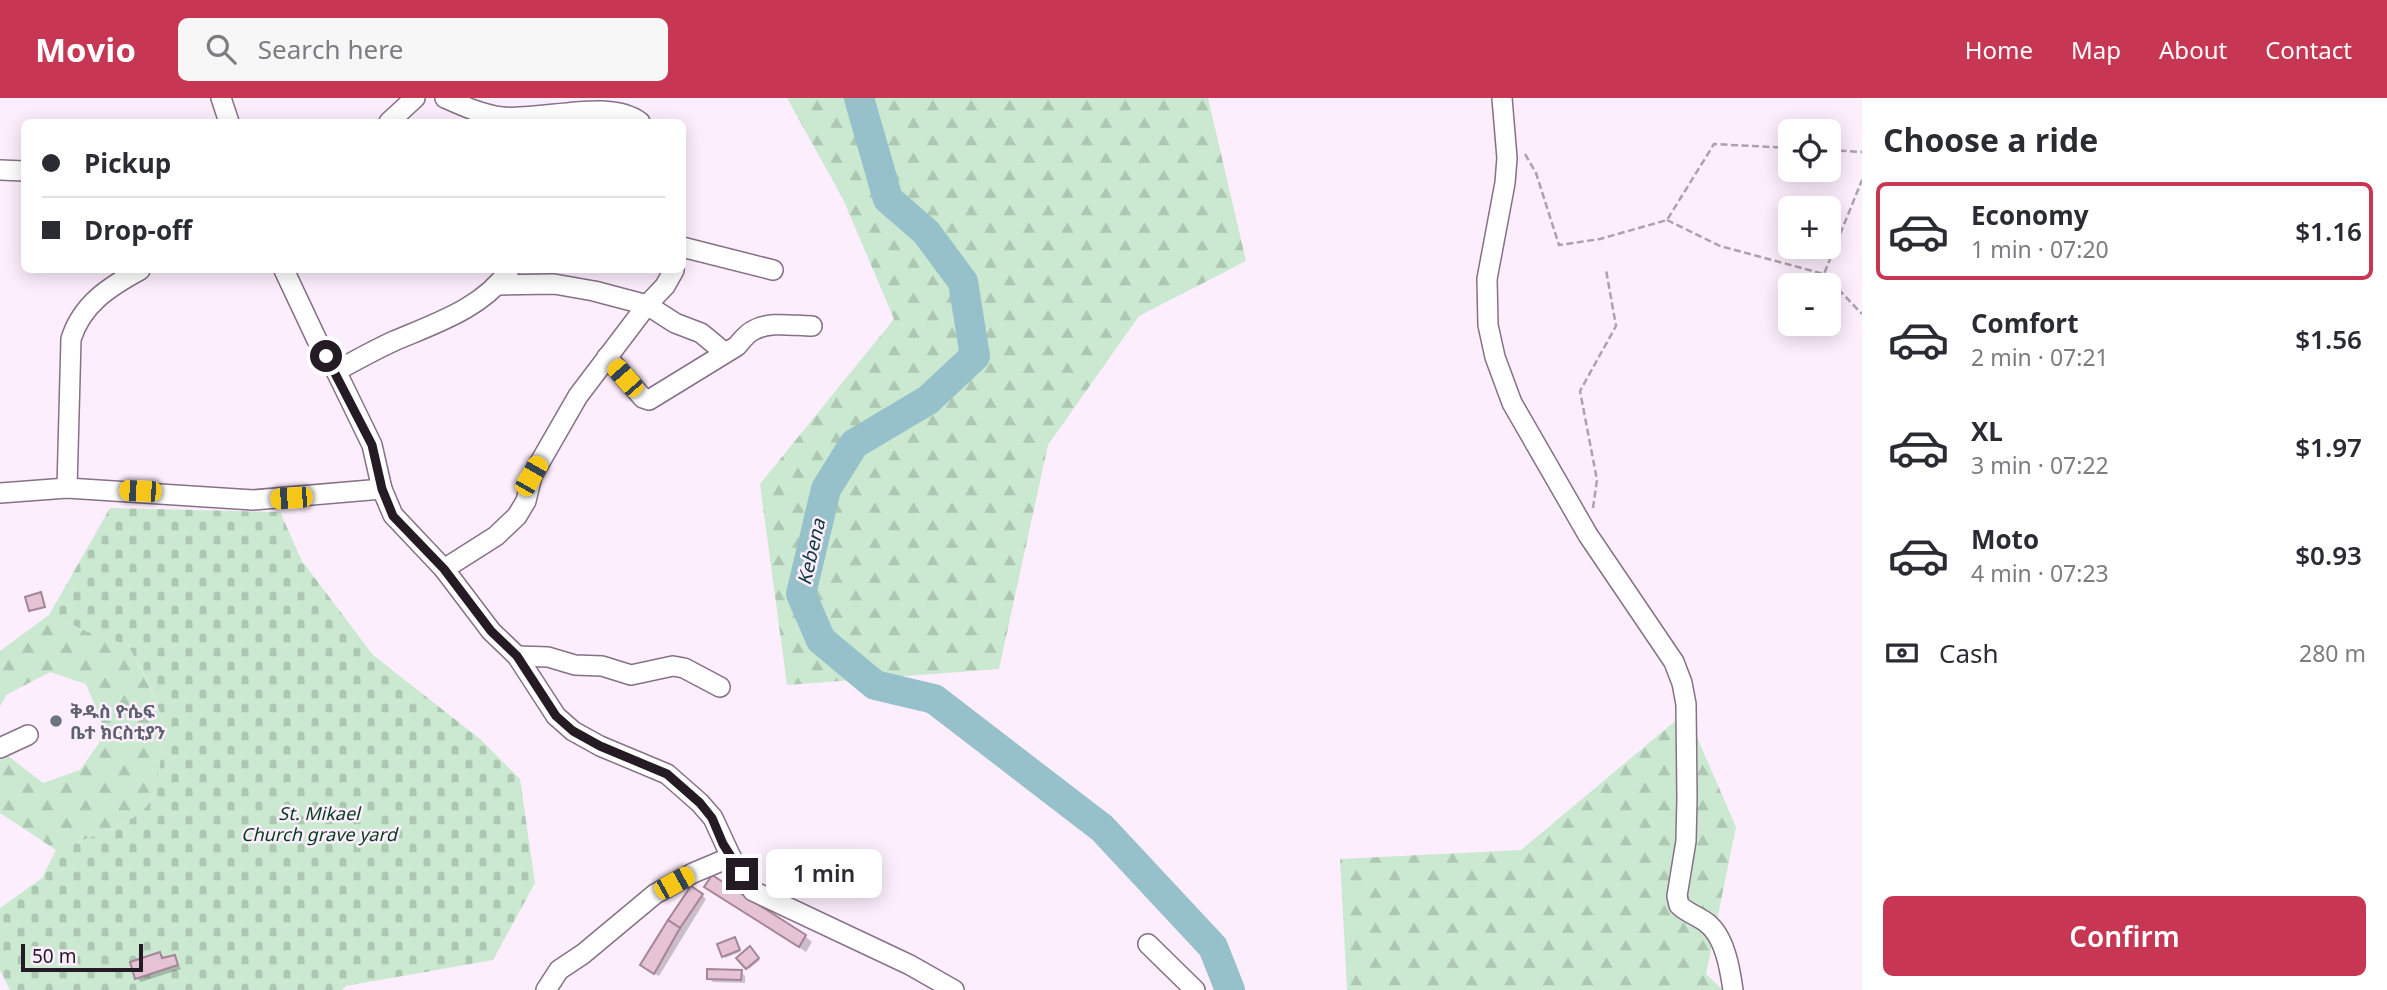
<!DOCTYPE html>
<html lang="en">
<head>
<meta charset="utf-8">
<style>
  :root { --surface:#fff; --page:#f7f7f7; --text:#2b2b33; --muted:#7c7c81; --line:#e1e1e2; --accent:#c73753 }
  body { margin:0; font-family:Georgia,"Noto Sans Ethiopic",serif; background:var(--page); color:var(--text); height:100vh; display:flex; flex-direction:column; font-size:26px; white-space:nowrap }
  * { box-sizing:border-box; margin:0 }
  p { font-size:23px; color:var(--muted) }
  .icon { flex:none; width:38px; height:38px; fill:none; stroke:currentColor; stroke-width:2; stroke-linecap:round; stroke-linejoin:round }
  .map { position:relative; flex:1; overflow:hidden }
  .side { display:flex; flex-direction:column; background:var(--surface); width:525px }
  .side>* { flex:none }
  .top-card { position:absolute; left:21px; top:21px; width:665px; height:154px; border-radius:10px; box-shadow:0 4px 18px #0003; display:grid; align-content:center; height:154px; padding:0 21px; background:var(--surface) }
  .fabs { position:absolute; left:1778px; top:21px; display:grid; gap:14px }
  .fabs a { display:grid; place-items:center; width:63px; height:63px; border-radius:10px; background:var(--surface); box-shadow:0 4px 18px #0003; font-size:35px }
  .scale { position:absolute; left:21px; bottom:18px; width:122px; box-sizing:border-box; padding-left:7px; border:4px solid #241b24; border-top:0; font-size:19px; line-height:24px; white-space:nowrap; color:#241b24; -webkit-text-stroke:5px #fdeefd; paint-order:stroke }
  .end { position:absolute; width:32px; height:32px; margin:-16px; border:9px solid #241b24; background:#fff; box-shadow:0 0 0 4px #fff }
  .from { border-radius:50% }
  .bubble { position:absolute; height:49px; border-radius:10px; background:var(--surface); box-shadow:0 4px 18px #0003; font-size:23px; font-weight:600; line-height:49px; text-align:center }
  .car { position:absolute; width:21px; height:42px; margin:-21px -10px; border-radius:9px; box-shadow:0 0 5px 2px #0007; background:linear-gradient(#f5c518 24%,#345 0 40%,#f5c518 0 76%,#345 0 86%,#f5c518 0) }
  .top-card b { display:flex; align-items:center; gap:24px; height:66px; font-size:26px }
  .top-card b+b { border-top:2px solid var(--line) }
  .top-card i { width:18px; height:18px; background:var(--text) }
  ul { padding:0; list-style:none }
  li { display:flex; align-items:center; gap:21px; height:98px; margin:0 14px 10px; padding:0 7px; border:4px solid transparent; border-radius:10px }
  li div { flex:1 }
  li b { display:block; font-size:26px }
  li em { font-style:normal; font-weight:600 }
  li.selected { border-color:var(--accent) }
  li>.icon { width:63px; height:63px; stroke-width:1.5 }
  h2 { padding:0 21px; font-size:32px; line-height:84px }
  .pay { display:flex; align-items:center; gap:18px; height:77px; padding:0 21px; font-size:26px }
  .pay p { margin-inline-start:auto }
  .cta { display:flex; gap:14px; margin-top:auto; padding:14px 21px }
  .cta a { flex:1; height:80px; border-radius:10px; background:var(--accent); color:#fff; font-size:28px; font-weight:600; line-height:80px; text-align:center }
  header { display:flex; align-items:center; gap:42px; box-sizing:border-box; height:98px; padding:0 35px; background:var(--accent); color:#fff }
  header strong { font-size:33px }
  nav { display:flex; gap:38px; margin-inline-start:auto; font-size:24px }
  .search { width:490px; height:63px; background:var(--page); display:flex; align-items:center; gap:18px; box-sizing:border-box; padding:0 24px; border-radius:10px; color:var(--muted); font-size:26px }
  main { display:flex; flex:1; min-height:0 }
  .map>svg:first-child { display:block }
</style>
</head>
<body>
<header>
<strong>Movio</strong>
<div class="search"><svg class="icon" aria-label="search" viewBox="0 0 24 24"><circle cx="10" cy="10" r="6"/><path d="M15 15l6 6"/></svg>Search here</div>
<nav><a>Home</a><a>Map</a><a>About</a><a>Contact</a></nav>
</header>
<main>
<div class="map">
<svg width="1862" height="892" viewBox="0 0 1862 892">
  <defs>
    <pattern id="forest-firs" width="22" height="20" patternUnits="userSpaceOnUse" patternTransform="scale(1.75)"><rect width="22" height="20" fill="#cae9d0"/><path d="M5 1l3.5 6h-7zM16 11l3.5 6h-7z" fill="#adc7b2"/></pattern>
    <pattern id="cemetery-stones" width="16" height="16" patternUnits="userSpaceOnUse" patternTransform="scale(1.75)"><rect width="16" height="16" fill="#cae9d0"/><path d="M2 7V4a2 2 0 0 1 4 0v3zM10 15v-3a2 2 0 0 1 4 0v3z" fill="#adc7b2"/></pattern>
  </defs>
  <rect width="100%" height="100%" fill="#fdeefd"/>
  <g fill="url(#forest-firs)">
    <polygon points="787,0 1208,0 1246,163 1139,218 1048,347 999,571 787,587 760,386 894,221 843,101"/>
    <path d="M49,517L98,538L128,547C140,570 155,595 161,620C165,637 159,694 147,708C129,729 81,742 56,752L0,715V660L7,657L43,685L80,672L106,635L86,586L50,574L6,597L0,609V553Z"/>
    <polygon points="1686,614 1736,729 1706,876 1723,892 1347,892 1340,761 1521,752"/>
  </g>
  <path fill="url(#cemetery-stones)" d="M110,410L280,414L302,463L373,557L480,641L520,681L535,785L493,862L346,888L342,892H10L0,872V810L42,780L56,752C81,742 129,729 147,708C159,694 165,638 161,620C156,595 140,570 128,547L98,538L49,517Z"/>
  <g fill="#0003">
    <polygon points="706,789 805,838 812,844 806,854 713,795"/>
    <polygon points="702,797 706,801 659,878 646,871 642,867"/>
    <polygon points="736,843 740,854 725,860 724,858"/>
    <polygon points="750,851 760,862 749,871 739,860"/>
    <polygon points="160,856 164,860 174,859 181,871 141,884 137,880"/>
    <polygon points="741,874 745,878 745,885 713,884 709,880"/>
  </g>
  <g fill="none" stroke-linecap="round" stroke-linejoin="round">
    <polyline stroke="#96c1cb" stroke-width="30" points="859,0 888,101 926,134 963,184 975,258 928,302 854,346 826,391 801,496 821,542 875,587 934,601 1102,730 1213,849 1230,892"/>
  </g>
  <g fill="#e6c2d5" stroke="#a48696" stroke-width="2">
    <polygon points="41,494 45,509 29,513 25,499"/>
    <polygon points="712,777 806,837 799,849 704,789"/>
    <polygon points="691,788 703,796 680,830 668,822"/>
    <polygon points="668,822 680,830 654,876 640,867"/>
    <polygon points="735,839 740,852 722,859 717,846"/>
    <polygon points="750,848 759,860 746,871 736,860"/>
    <polygon points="160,854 162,860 175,857 178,867 135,881 130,864"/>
    <polygon points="707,871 742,872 741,882 707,881"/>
  </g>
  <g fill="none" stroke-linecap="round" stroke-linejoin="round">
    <g stroke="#867187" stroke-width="22">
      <g id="minor">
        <polyline points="221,0 229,24"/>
        <path d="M445,0C463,8 483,17 502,19C543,23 609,0 640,24"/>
        <path d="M1502,0L1507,60L1505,85L1487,181L1488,227L1495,259L1512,305L1588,437L1674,564L1682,585L1686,606L1687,700L1686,743L1677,798L1679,807C1687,815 1698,818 1707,825C1725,839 1730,871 1733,892"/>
        <polyline points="389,24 415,0"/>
        <polyline points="0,72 24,73"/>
        <polyline points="682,149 773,172"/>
        <polyline points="284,172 317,242 336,273 372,347 382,391 393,417 444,471 491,533 517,558 556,618 573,633 600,648 667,676 700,705 713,720 731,759 753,793 910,867 954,892"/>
        <polyline points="498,187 554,186 594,193 647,207 675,225 701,235 724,254"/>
        <path d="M607,259L643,300L649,302L737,248C742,242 747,235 754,232C770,223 794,228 812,228"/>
        <path d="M336,273C355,263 374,252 394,243C436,225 483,210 509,172"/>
        <path d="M67,390L71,241C82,206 109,189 140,172"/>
        <polyline points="0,395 67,390 253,402 382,391"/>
        <polyline points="444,471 496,438 517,418 526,403 532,378 578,298 647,207 665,188 674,172"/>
        <polyline points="517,558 548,559 575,567 602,568 631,577 673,568 684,570 720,589"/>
        <polyline points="0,650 28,637"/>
        <polyline points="1148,846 1195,892"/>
        <polyline points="546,892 559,872 583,856 655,796 693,775 731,759"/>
      </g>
    </g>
    <g stroke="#ada1ad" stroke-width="2.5" stroke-dasharray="7 3.5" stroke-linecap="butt">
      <polyline points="1829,52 1862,54"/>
      <polyline points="1525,56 1536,75 1559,147 1600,141 1667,122 1714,46 1790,50"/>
      <polyline points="1667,122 1720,148 1824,176 1862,82"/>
      <polyline points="1824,176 1862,216"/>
      <polyline points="1593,410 1597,382 1580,293 1616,228 1606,172"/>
    </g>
    <use href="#minor" stroke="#fff" stroke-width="19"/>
  </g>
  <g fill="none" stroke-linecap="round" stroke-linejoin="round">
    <polyline stroke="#241b24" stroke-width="9" points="326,258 372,347 382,391 393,418 444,471 491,533 517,558 556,618 573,633 600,648 667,676 700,705 712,720 723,746 742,776"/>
  </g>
  <circle fill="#6b7280" stroke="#fdeefd" stroke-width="2.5" cx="56" cy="623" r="7"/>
  <g text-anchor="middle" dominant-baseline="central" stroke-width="5" stroke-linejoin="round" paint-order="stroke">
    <g font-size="18" font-weight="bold" fill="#5b616d" stroke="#fdeefd" text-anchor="start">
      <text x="70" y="613">ቅዱስ ዮሴፍ<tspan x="70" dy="21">ቤተ ክርስቲያን</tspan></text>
    </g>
    <g font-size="18" font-style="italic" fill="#053a1a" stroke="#fdeefd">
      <text x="319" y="715">St. Mikael<tspan x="319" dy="21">Church grave yard</tspan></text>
    </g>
    <g font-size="19" font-style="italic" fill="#0b353d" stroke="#fdeefd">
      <text transform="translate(811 454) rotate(-77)">Kebena</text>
    </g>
  </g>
</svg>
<div class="fabs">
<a><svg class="icon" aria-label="locate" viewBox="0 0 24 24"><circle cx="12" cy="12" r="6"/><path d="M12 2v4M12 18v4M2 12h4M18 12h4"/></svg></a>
<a>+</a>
<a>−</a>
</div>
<div class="scale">50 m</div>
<i class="end from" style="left:326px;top:258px"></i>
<i class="end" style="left:742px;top:776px"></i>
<div class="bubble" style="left:766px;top:751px;width:116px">1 min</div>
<i class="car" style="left:625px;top:280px;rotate:319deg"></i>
<i class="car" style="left:531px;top:378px;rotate:30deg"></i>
<i class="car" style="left:140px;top:393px;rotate:272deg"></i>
<i class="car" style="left:291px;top:400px;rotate:266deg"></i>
<i class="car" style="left:674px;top:785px;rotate:61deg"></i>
<div class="top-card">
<b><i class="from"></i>Pickup</b>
<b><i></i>Drop-off</b>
</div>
</div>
<section class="side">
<h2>Choose a ride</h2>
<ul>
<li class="selected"><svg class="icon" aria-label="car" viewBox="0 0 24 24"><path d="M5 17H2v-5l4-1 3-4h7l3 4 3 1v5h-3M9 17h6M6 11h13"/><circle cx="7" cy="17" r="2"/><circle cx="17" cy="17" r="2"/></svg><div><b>Economy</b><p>1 min · 07:20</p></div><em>$1.16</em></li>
<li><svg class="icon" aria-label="car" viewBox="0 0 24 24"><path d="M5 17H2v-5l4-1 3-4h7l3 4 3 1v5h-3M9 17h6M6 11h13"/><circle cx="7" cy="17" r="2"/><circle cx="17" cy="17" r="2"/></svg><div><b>Comfort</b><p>2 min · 07:21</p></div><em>$1.56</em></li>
<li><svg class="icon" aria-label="car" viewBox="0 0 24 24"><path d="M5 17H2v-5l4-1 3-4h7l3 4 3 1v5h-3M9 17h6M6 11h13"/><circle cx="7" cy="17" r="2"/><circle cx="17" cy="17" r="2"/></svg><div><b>XL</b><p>3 min · 07:22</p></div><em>$1.97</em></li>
<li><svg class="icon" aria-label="car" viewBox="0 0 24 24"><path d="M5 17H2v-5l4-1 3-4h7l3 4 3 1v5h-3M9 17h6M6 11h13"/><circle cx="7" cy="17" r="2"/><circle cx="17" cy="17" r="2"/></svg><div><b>Moto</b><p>4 min · 07:23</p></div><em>$0.93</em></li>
</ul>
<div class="pay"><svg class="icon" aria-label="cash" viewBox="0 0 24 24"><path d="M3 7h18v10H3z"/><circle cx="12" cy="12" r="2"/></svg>Cash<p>280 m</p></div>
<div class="cta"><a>Confirm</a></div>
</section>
</main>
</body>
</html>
